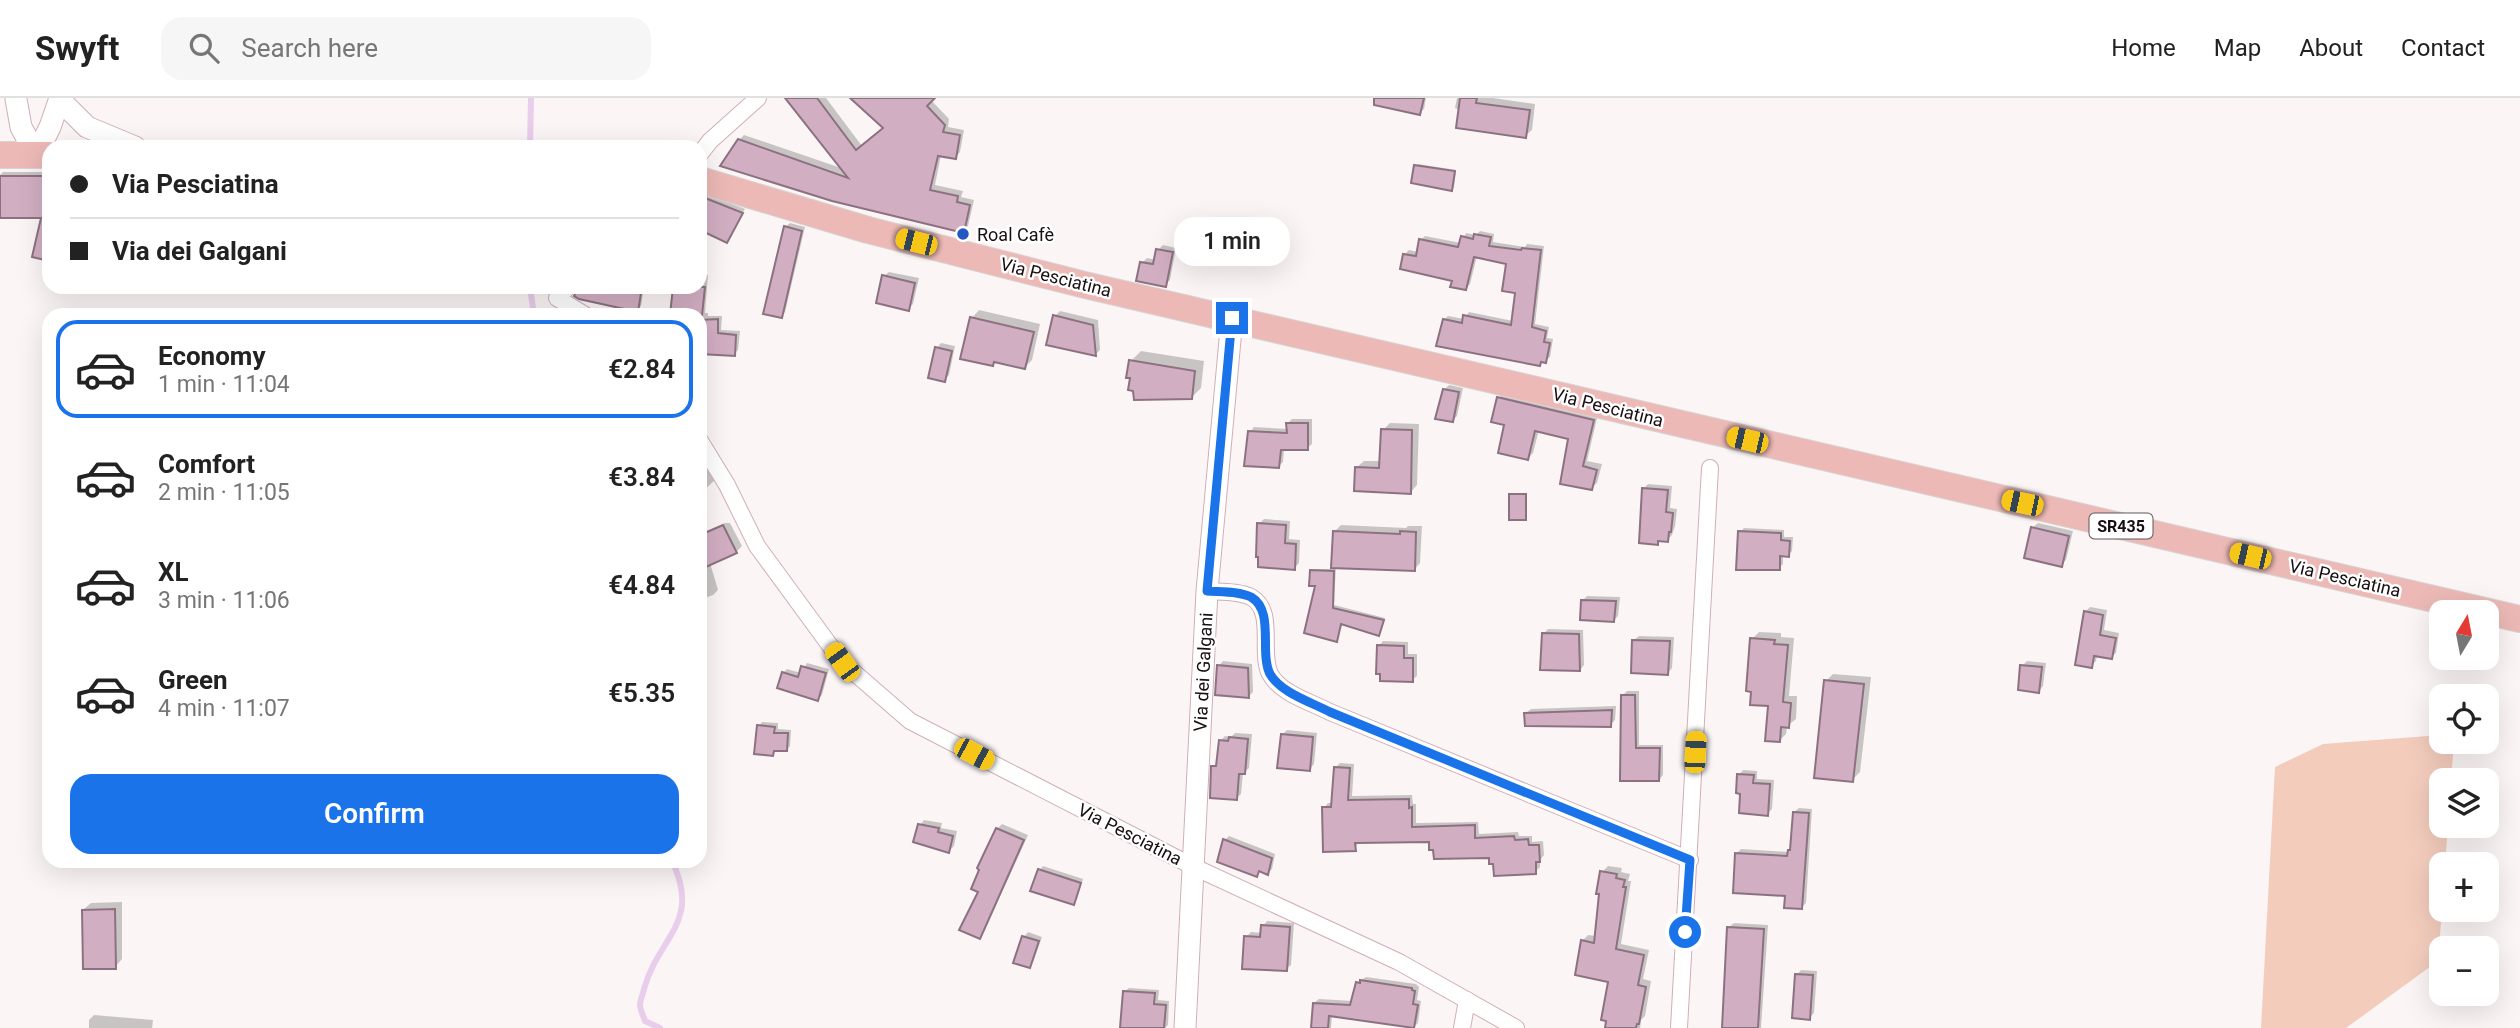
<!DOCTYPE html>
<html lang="en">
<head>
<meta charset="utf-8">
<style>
  :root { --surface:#fff; --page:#f6f6f6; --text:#222; --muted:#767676; --line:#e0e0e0; --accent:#1a73e8 }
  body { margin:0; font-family:Roboto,sans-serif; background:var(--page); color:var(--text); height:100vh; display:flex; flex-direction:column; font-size:26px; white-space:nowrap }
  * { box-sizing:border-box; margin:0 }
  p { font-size:23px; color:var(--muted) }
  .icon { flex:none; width:38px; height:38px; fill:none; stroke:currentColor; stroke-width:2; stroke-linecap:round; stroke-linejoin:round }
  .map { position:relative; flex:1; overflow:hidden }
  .panel { position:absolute; left:42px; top:210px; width:665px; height:560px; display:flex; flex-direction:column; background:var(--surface); border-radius:21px; box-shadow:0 7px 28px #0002 }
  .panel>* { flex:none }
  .guide { position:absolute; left:42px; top:42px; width:665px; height:154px; border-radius:21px; box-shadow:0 7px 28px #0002; display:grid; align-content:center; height:154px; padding:0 28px; background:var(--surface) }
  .needle { width:46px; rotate:10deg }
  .buttons { position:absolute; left:2429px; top:502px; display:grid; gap:14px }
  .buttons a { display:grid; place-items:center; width:70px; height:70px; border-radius:14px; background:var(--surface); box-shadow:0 7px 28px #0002; font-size:35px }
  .end { position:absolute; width:32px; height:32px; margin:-16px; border:9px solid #1a73e8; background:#fff; box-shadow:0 0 0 4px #fff }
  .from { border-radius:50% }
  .bubble { position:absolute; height:49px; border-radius:21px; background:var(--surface); box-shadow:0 7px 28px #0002; font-size:23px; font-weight:600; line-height:49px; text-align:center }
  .car { position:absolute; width:21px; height:42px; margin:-21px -10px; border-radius:9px; box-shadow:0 0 5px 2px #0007; background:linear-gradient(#f5c518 24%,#345 0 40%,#f5c518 0 76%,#345 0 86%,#f5c518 0) }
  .guide b { display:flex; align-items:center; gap:24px; height:66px; font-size:26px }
  .guide b+b { border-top:2px solid var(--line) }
  .guide i { width:18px; height:18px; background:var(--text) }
  ul { padding:12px 0 0; list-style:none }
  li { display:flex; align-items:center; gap:21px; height:98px; margin:0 14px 10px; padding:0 14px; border:4px solid transparent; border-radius:21px }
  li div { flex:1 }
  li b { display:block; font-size:26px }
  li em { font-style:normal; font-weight:600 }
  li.on { border-color:var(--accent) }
  li>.icon { width:63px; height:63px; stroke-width:1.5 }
  .action { display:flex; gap:14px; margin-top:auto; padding:14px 28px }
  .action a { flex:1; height:80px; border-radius:21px; background:var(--accent); color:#fff; font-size:28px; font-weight:600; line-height:80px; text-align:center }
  header { display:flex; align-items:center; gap:42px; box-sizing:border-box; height:98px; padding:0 35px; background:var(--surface); border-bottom:2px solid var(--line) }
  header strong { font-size:33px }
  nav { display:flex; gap:38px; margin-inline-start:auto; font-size:24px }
  .search { width:490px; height:63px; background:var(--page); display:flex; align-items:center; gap:18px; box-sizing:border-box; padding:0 24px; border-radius:21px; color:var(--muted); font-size:26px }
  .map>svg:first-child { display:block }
</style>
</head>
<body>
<header>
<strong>Swyft</strong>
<div class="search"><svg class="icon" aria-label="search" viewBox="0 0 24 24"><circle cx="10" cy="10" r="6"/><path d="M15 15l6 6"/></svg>Search here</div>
<nav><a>Home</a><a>Map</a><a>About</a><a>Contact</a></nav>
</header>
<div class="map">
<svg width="2520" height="930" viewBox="0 0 2520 930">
  <rect width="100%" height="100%" fill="#fcf5f6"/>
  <polygon fill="#f3ccbc" points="2441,637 2441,644 2454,644 2451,682 2441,682 2441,728 2448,728 2445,766 2441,766 2442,812 2438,863 2346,930 2261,930 2275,669 2323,646"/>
  <g fill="#0003">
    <polygon points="787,0 826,0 862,48 885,29 864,0 933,0 931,2 949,21 948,29 964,32 960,54 955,60 941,57 935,87 963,93 961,99 974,102 968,128 963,133 739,42 744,37 844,71"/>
    <polygon points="1400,0 1426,0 1424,11 1419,15"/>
    <polygon points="1457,0 1493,0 1535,6 1532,32 1525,38 1455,10"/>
    <polygon points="1418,66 1456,72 1454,89 1452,91 1416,68"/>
    <polygon points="3,74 49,74 49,161 43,118 0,118 0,77"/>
    <polygon points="700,94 745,111 726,143 707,134 707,141 700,145"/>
    <polygon points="790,125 805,129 785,214 781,219 785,129"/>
    <polygon points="1480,133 1494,136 1493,144 1525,149 1527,146 1544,148 1535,226 1549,229 1547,240 1553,241 1550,259 1539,266 1444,222 1448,218 1464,221 1469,214 1513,223 1517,193 1508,165 1477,158 1470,186 1466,191 1454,182 1405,156 1409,152 1418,154 1421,142 1425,138 1461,145 1466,135 1476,137"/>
    <polygon points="1163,147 1176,150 1170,182 1165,187 1142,165 1147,160 1156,162 1158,152"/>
    <polygon points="889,174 919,180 913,206 908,211 884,178"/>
    <polygon points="700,176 708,177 705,215 708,215 708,218 722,218 721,232 740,233 738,252 734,256 700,254 700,217 672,217 675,189 700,189"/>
    <polygon points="585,189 644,189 641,208 637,212"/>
    <polygon points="979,212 1040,226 1032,262 1025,269 996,263 992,266 972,220"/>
    <polygon points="1060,213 1098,222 1100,252 1096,256 1055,218"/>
    <polygon points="941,245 955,248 949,277 944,282 937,250"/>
    <polygon points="1141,253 1204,263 1201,290 1191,300 1131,263"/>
    <polygon points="1449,287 1463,290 1457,318 1452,323 1444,292"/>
    <polygon points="1505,294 1598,316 1587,363 1602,366 1597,385 1591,390 1570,339 1539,332 1533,355 1528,360 1507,325 1499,300"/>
    <polygon points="1292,321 1312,321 1312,346 1307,350 1284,351 1283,364 1279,368 1250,334 1254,329 1288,331 1288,325"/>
    <polygon points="1390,325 1419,326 1417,387 1410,395 1356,370 1364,363 1381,363 1383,332"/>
    <polygon points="700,355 717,380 700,396"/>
    <polygon points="1648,386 1672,388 1670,410 1677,411 1675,428 1672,437 1667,442 1661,441 1657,445 1644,390"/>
    <polygon points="1512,395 1527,395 1527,418 1525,420 1510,397"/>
    <polygon points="1264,421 1290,423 1289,441 1300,442 1299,465 1294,470 1259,426"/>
    <polygon points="725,425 730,425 742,448 736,454 710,465 718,492 713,497 700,502 700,436"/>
    <polygon points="2038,425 2073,433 2066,462 2061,467 2026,459 2033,429"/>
    <polygon points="1341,427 1406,430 1408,428 1422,428 1420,465 1414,472 1336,468 1334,507 1385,520 1379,536 1343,525 1336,542 1312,473 1314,471 1333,471 1334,434"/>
    <polygon points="1744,430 1784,432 1784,439 1793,439 1792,453 1788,457 1783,457 1783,466 1779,470 1740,434"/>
    <polygon points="1587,498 1620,499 1618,518 1614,522 1583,502"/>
    <polygon points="2090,509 2107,512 2104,532 2119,535 2116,555 2111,559 2097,557 2096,563 2091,568 2085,514"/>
    <polygon points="1548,531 1583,532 1584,567 1580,572 1544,535"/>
    <polygon points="1759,534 1781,535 1781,539 1794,540 1789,598 1797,598 1796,621 1787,628 1786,636 1779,643 1752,541"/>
    <polygon points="1639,538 1674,539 1672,570 1668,575 1634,542"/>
    <polygon points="1383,543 1408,544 1408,556 1417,556 1417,578 1412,582 1379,548"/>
    <polygon points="1223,563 1252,566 1253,594 1249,598 1219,568"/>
    <polygon points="2027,563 2046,565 2043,588 2039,593 2022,568"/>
    <polygon points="807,565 829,571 822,597 818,601 783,575 787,571 801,575"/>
    <polygon points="1833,576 1871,579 1860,674 1853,681 1826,583"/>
    <polygon points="1627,593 1639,593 1639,647 1663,647 1663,677 1659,682 1622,681 1623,597"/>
    <polygon points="1616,608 1615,622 1610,627 1526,615 1531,611"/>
    <polygon points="762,624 778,625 778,631 791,632 790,648 786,652 777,652 772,656 759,628"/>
    <polygon points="1287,632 1317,635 1314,666 1310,671 1282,637"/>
    <polygon points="1235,635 1252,636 1249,670 1243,675 1241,696 1236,700 1213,669 1219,663 1221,642 1225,638 1231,639"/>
    <polygon points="1340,665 1354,666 1352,698 1412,697 1413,706 1416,706 1416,725 1478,724 1479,736 1518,734 1519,738 1532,738 1532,744 1543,743 1544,757 1540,762 1540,769 1535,774 1495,764 1490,758 1431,742 1359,743 1355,751 1324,710 1328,705 1333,705 1336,669"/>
    <polygon points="1743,672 1757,673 1757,681 1774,682 1772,711 1767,716 1742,694 1739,677"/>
    <polygon points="1799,710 1812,711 1806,805 1802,809 1737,755 1741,751 1789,754 1792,750 1794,714"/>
    <polygon points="924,722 942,725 941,730 957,733 954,748 949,753 920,727"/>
    <polygon points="1002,726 1028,737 984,834 979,839 979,770 997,731"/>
    <polygon points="1229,738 1275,756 1272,771 1268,775 1261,772 1257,777 1225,742"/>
    <polygon points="1043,768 1083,781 1077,801 1074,805 1040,772"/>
    <polygon points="1608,768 1622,770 1621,774 1630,776 1628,783 1631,783 1621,846 1649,852 1643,881 1651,883 1645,918 1641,922 1640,930 1606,930 1611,882 1582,843 1588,837 1597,838 1602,774"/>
    <polygon points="122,804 122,861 115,869 83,812 91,805"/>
    <polygon points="1267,823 1294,825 1291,867 1286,871 1246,839 1251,834 1262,835 1263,828"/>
    <polygon points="1734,825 1768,827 1761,930 1724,930 1729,829"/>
    <polygon points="1028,834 1042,839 1033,864 1029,868 1015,863 1024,839"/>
    <polygon points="1801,872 1817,873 1814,915 1809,920 1797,877"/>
    <polygon points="1366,879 1416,886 1419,889 1417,902 1421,903 1418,925 1414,929 1332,917 1331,930 1313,930 1314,905 1319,901 1353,903 1357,885"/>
    <polygon points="1129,890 1159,892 1158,902 1169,903 1168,927 1165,930 1139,930 1124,894"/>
    <polygon points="94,917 153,922 152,930 89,930 89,922"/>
  </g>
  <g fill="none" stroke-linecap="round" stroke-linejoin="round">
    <g stroke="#e9ceec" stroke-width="6">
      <polyline points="530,49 531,0"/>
      <polyline points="530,189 534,217"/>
      <path d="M660,930L645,923C644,919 640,912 640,907C640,903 643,896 644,891C658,839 702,825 672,763"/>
    </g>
  </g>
  <g fill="#d2aec3" stroke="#8c7280" stroke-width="2">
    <polygon points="785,0 817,0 856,52 883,30 850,0 935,0 927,8 945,27 943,34 960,37 956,61 938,58 930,92 958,98 957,104 970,107 964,135 832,103 720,68 738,41 848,80"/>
    <polygon points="1374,0 1424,0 1420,17 1374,7"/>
    <polygon points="1460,0 1477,0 1476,5 1530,12 1526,40 1456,30"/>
    <polygon points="1414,67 1455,73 1452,93 1411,85"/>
    <polygon points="0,78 49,78 49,163 32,159 41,120 0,120"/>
    <polygon points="700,98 743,115 727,145 700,132"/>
    <polygon points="784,128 802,133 782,220 763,216"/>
    <polygon points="1474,136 1491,139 1489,148 1521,152 1522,150 1541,152 1532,229 1546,233 1544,244 1550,245 1546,265 1541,264 1540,268 1436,248 1443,221 1462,225 1463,217 1511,227 1515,195 1502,193 1506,166 1474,159 1466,192 1450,189 1452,183 1400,171 1403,156 1416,158 1419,141 1458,149 1461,138 1473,141"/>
    <polygon points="1156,151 1173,154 1166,189 1136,183 1140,164 1153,166"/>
    <polygon points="882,177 915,185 909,213 876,205"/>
    <polygon points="578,189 642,189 638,214 579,201 574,198"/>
    <polygon points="673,189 705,189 702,217 670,217"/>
    <polygon points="1053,217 1093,227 1096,258 1046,247"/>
    <polygon points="970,219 1034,234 1025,271 994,264 993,268 960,261"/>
    <polygon points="718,221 718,235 736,237 735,258 700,256 700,222"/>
    <polygon points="935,249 952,253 945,284 928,280"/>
    <polygon points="1129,262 1195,273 1192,301 1134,302 1133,293 1128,292 1130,280 1126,280"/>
    <polygon points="1443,291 1459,294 1453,324 1435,321"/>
    <polygon points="1497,299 1594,322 1583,368 1597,372 1592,392 1560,386 1568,341 1535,333 1528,362 1498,355 1504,327 1491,324"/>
    <polygon points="1286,325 1308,325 1308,352 1281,352 1279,370 1244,368 1248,333 1287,335"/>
    <polygon points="1381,331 1412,332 1411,396 1354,393 1355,369 1379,370"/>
    <polygon points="1642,390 1668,392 1666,414 1673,415 1671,434 1669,434 1668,444 1658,443 1658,447 1639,445"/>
    <rect x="1509" y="396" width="17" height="26"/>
    <polygon points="1257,425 1286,427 1285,445 1296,446 1295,472 1258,469 1258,459 1256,459"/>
    <polygon points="723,427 737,455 706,469 700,455 700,437"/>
    <polygon points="2031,429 2069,438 2062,469 2024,460"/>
    <polygon points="1333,433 1400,436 1400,433 1416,434 1415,473 1331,470"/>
    <polygon points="1738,433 1781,435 1781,442 1790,443 1789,459 1780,458 1780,472 1736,472"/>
    <polygon points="1310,472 1334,473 1333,510 1384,522 1379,538 1341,526 1337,544 1304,535 1315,488 1309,488"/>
    <polygon points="1581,502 1616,503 1614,524 1580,522"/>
    <polygon points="2084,513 2103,517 2100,537 2116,540 2112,561 2094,558 2092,570 2075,567"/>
    <polygon points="1542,535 1579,536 1580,573 1540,572"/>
    <polygon points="1750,540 1775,542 1774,546 1788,547 1783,604 1791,605 1789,630 1781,629 1780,644 1765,643 1768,608 1750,607 1751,594 1746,593"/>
    <polygon points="1632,542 1670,543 1668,577 1631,575"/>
    <polygon points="1377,547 1404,548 1404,560 1413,560 1413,584 1380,583 1380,576 1376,576"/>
    <polygon points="1217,567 1248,570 1249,600 1215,597"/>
    <polygon points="2020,567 2042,569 2039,595 2018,592"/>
    <polygon points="801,568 826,575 818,603 777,590 782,574 798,579"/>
    <polygon points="1824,582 1864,586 1853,684 1814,680"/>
    <polygon points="1621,597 1635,597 1636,650 1660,650 1659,683 1620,683"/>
    <polygon points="1612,612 1611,629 1525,628 1524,615"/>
    <polygon points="757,627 775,629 774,635 788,635 787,653 774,653 773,658 754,656"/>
    <polygon points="1281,636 1313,639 1310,673 1277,670"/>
    <polygon points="1229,639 1248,641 1245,676 1239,676 1237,702 1210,700 1211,668 1216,668 1219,642 1228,643"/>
    <polygon points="1334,669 1350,670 1348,702 1409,701 1409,710 1412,709 1412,729 1475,727 1475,740 1514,738 1515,742 1528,741 1529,747 1539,747 1540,764 1536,764 1536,776 1494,778 1493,766 1489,766 1489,760 1434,761 1433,752 1429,752 1429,744 1355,745 1356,753 1323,754 1322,709 1331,709"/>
    <polygon points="1737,676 1754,677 1753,685 1770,686 1768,718 1739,715 1740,696 1736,695"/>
    <polygon points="1793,714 1809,715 1802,811 1784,810 1785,798 1733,795 1735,755 1787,758 1788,752 1790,752"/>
    <polygon points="918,726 939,730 938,734 953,738 949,755 913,744"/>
    <polygon points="996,730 1024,742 980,841 959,832 978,794 971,791 979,772 977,770"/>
    <polygon points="1223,741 1272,760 1268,777 1259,773 1257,779 1217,764"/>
    <polygon points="1038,771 1081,785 1074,807 1030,793"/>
    <polygon points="1600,773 1617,776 1616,780 1625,782 1623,789 1626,789 1616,851 1644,857 1638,887 1646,889 1639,926 1637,926 1636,930 1605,930 1606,923 1601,922 1608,884 1575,877 1581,842 1594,845 1599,796 1596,796"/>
    <polygon points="115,811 116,871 83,871 82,812"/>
    <polygon points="1261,827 1290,829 1287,873 1242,871 1244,838 1260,839"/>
    <polygon points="1727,829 1764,831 1758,930 1722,930"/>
    <polygon points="1022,838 1039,843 1030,870 1013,865"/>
    <polygon points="1795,876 1813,877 1810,922 1792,920"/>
    <polygon points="1360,882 1412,890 1412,892 1415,893 1413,906 1418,907 1414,930 1329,918 1328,930 1311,930 1313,905 1350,907 1356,884 1360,885"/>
    <polygon points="1123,893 1155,895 1154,906 1166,907 1164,930 1120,930"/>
  </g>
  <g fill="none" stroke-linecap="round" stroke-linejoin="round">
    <g stroke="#d0afb7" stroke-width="18">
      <g id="minor">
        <polyline points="700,56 710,43 758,0"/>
        <polyline points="568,189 557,200 585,217"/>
        <polyline points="700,343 727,387 757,448 842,564 910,623 1194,769 1399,864 1516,930"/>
        <path d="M1207,493C1220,494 1239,493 1251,499C1276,513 1259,554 1270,576C1281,596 1311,604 1330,614L1690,762"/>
        <polyline points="1462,930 1467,902"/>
        <polyline points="1679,930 1710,370"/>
      </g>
    </g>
    <g stroke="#d0afb7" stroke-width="23">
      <g id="tertiary">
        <polyline points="16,1 21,29 36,57"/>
        <polyline points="60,2 87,29 135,49"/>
        <polyline points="36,57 50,29 60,0"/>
        <polyline points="1185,930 1207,493 1232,220"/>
      </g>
    </g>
    <g stroke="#d6d4d4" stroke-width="28">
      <g id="primary">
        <polyline points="0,57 49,57"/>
        <polyline points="700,82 868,132 1085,187 2520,521"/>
      </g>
    </g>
    <use href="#minor" stroke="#fff" stroke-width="16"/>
    <use href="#tertiary" stroke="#fff" stroke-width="21"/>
    <use href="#primary" stroke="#ecb9b6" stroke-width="26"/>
  </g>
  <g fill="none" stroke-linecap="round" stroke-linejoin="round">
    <path stroke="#1a73e8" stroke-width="9" d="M1232,220L1207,493C1220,494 1239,493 1251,499C1275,513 1259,554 1270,576C1281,595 1311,604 1330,614L1690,762L1685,834"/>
  </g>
  <circle fill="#2357c4" stroke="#fff" stroke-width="2.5" cx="963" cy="136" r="7"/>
  <g text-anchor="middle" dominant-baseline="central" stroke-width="5" stroke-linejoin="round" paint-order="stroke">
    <rect fill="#fff" stroke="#5e5658" stroke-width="2" x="2089.5" y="415.5" width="63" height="25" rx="5"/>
    <g font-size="16" font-weight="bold" fill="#190e11">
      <text x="2121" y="428">SR435</text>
    </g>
    <g font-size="18" fill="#190e11" stroke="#fff" text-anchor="start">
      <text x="977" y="136">Roal Cafè</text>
    </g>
    <g font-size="18" fill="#190e11" stroke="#fff">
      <text transform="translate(1056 179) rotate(14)">Via Pesciatina</text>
      <text transform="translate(1608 309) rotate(14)">Via Pesciatina</text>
      <text transform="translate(2345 480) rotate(13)">Via Pesciatina</text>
      <text transform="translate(1203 574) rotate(-87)">Via dei Galgani</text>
      <text transform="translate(1130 736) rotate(27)">Via Pesciatina</text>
    </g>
  </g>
</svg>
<div class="buttons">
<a><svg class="needle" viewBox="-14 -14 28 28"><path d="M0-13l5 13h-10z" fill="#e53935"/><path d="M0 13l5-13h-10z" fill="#767676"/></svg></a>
<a><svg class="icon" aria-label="locate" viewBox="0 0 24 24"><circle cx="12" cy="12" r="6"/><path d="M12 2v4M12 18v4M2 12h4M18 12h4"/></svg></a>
<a><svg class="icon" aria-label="layers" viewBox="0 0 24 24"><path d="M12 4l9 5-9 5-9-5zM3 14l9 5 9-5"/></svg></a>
<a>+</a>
<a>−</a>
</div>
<i class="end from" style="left:1685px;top:834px"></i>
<i class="end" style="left:1232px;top:220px"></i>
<div class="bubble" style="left:1174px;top:119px;width:116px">1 min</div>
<i class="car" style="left:916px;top:144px;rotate:284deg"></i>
<i class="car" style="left:1747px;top:342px;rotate:283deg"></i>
<i class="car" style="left:2022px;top:405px;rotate:282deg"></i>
<i class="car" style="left:2250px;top:458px;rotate:283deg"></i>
<i class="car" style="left:842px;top:564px;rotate:324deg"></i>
<i class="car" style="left:1695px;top:654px;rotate:3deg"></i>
<i class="car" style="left:974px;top:656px;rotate:118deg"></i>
<div class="guide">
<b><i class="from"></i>Via Pesciatina</b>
<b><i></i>Via dei Galgani</b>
</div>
<section class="panel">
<ul>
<li class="on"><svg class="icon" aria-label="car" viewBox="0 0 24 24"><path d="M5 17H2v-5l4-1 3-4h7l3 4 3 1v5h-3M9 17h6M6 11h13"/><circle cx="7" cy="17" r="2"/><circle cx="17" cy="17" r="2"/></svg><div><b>Economy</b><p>1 min · 11:04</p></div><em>€2.84</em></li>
<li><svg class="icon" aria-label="car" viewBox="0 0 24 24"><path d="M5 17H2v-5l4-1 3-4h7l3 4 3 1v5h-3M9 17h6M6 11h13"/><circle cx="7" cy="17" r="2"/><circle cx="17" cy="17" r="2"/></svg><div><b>Comfort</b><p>2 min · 11:05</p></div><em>€3.84</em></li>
<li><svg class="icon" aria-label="car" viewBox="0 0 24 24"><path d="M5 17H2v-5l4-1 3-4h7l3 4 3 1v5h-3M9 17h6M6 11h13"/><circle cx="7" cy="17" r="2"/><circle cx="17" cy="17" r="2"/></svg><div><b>XL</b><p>3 min · 11:06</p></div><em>€4.84</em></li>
<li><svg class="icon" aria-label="car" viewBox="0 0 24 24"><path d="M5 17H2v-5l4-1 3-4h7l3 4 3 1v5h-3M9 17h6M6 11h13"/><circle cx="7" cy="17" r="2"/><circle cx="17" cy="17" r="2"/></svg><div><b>Green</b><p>4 min · 11:07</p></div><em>€5.35</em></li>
</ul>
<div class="action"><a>Confirm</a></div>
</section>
</div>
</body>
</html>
